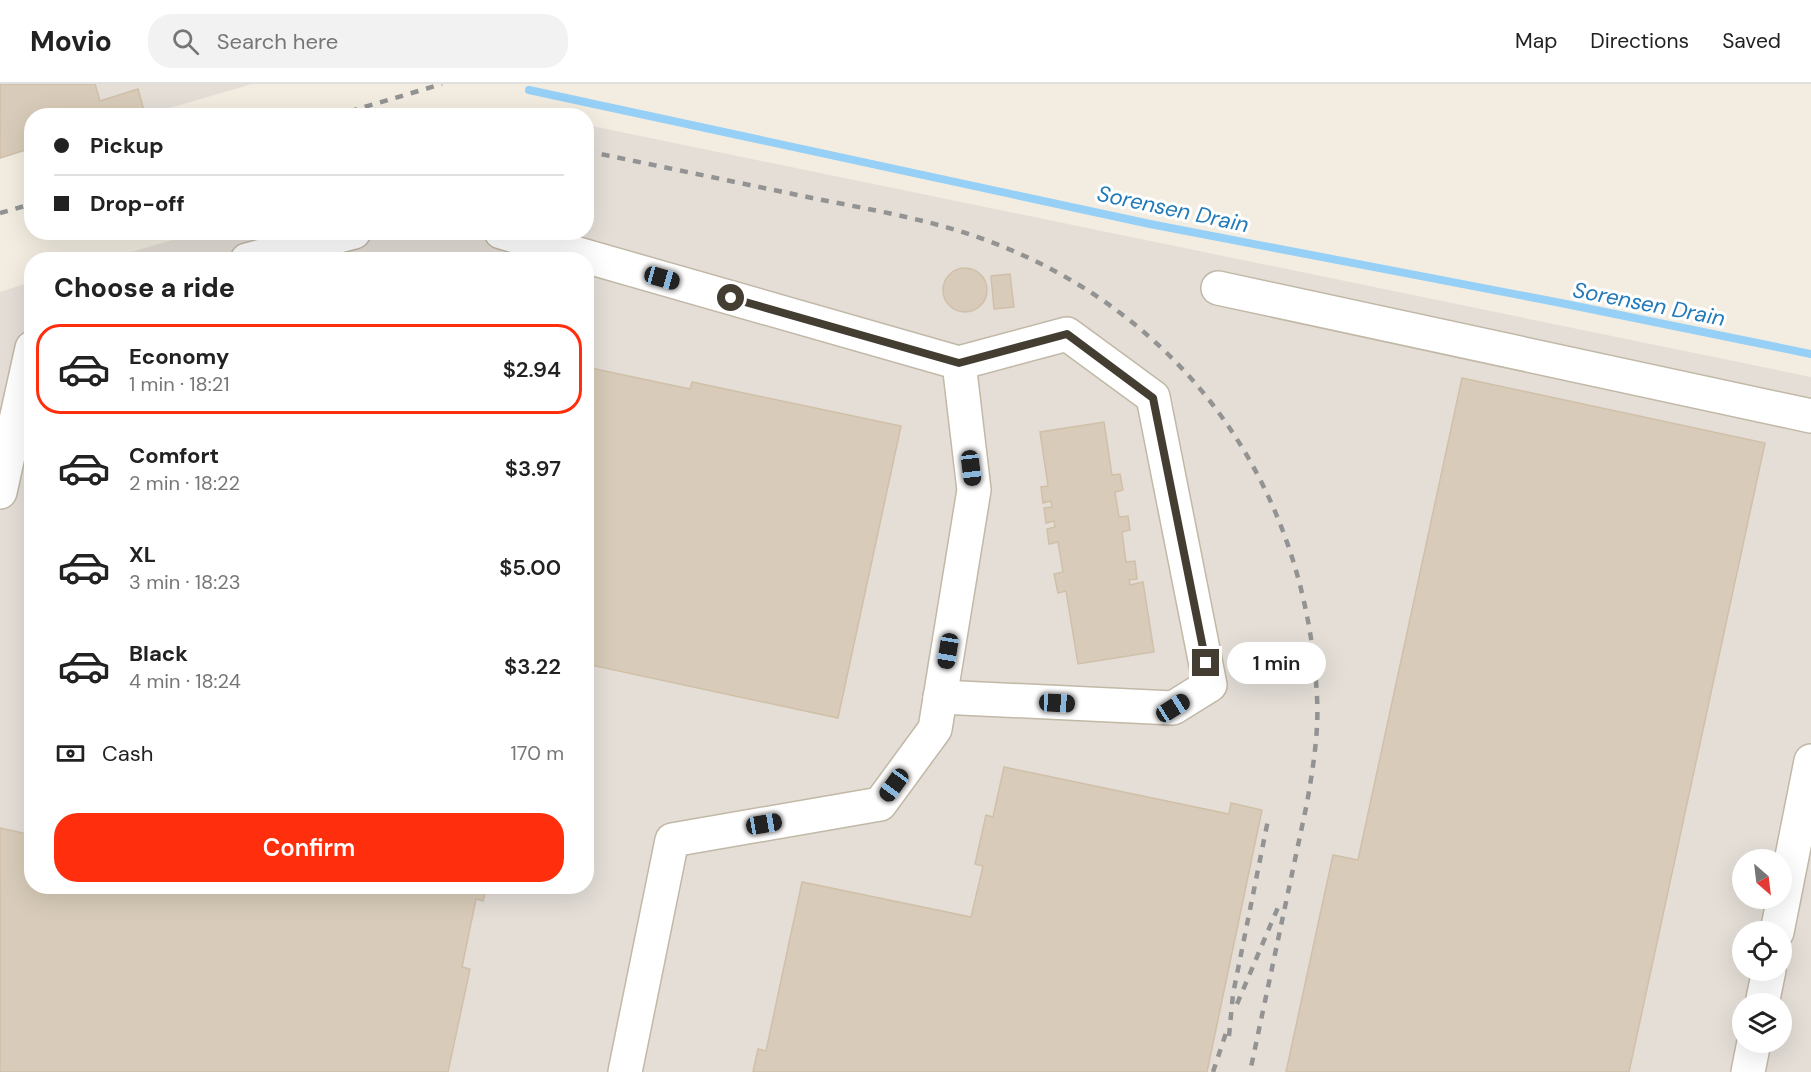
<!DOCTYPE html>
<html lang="en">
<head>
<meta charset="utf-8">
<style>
  :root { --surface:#fff; --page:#f2f2f2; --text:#222; --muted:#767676; --line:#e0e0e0; --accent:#ff2e0c }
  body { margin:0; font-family:"DM Sans",sans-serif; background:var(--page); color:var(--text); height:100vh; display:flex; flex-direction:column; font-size:22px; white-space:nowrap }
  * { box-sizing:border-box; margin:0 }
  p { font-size:20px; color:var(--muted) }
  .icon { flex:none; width:33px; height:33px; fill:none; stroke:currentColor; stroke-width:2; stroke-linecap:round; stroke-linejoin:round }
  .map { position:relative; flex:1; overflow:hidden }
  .drawer { position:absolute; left:24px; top:168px; width:570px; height:642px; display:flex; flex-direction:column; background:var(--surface); border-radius:24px; box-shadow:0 6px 24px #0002 }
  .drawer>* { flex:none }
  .banner { position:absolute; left:24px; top:24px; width:570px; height:132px; border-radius:24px; box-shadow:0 6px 24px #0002; display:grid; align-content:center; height:132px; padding:0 30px; background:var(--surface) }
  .needle { width:39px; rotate:152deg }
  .tools { position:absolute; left:1732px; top:765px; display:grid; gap:12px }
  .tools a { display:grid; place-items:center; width:60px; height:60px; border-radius:50%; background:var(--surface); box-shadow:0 6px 24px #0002; font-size:30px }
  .end { position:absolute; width:27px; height:27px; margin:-14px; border:8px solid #443d32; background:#fff; box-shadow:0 0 0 3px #fff }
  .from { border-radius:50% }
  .bubble { position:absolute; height:42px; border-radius:21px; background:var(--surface); box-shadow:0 6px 24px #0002; font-size:20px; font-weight:600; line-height:42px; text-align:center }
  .car { position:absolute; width:18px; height:36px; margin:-18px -9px; border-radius:8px; box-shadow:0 0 4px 2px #0007; background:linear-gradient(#222 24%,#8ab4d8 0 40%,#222 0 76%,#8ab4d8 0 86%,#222 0) }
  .banner b { display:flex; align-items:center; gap:21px; height:57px; font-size:22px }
  .banner b+b { border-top:2px solid var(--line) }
  .banner i { width:15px; height:15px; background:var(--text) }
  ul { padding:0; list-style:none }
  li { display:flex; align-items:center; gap:18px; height:90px; margin:0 12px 9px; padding:0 18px; border:3px solid transparent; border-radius:24px }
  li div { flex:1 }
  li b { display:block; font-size:22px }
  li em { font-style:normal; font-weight:600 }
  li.active { border-color:var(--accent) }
  li>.icon { width:54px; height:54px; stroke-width:1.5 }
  h2 { padding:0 30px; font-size:27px; line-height:72px }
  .pay { display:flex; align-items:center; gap:15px; height:66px; padding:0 30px; font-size:22px }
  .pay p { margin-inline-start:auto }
  .primary-button { display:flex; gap:12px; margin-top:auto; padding:12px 30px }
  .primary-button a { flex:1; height:69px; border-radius:24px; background:var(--accent); color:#fff; font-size:24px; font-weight:600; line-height:69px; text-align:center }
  header { display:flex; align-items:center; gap:36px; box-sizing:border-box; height:84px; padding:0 30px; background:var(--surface); border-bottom:2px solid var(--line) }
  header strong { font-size:28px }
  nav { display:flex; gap:33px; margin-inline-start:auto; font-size:21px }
  .search { width:420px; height:54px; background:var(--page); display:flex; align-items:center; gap:15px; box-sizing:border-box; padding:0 21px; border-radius:24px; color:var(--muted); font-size:22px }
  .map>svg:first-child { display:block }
</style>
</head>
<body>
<header>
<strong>Movio</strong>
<div class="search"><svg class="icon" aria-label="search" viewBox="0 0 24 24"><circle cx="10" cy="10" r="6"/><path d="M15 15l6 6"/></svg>Search here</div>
<nav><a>Map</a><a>Directions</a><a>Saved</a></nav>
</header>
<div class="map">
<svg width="1811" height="988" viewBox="0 0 1811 988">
  <rect width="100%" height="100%" fill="#f3ede1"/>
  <g fill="#e4ded7" fill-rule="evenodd">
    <polygon points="0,0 252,0 146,31 32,32 31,65 0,75"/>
    <path d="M587,41L1811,293V988H0V208L31,198L32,802H586V176L107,175L196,149L586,148ZM1743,776H1782V814H1743ZM1743,848H1782V886H1743ZM1743,920H1782V958H1743Z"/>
  </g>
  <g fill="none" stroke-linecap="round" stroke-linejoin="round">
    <polyline stroke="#96d0f6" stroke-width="8" points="529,6 1150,140 1561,219 1811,270"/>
  </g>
  <g fill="#d8cbb9" stroke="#d0c0a8" stroke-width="1.5">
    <polygon points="0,0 95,0 100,17 138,5 145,30 32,32 32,64 0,74"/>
    <circle cx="965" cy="206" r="22"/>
    <polygon points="1010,190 1014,223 994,225 991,192"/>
    <polygon points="586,283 690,305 692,298 901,342 838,634 586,580"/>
    <polygon points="1462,294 1765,359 1629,988 1286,988 1333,771 1358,776"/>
    <polygon points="1104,338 1112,391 1120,390 1123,406 1115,408 1119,433 1128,432 1130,446 1122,448 1126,478 1135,477 1137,495 1129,496 1130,501 1143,498 1154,568 1078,580 1066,507 1058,509 1054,490 1063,488 1058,458 1049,460 1047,445 1055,443 1054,437 1046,439 1044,424 1052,423 1051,417 1043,419 1041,403 1048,402 1040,348"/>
    <polygon points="1004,683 1229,730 1231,719 1262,726 1207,988 753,988 758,965 766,967 802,798 971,833 983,782 975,780 986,731 993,733"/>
    <polygon points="0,744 32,751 32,802 487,802 483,817 476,815 462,883 470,885 448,988 0,988"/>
  </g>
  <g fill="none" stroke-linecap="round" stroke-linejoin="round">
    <g stroke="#c1b8a6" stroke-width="36">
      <g id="minor">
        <polyline points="501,148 959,279 974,406 935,645 880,720 672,756 625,988"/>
        <polyline points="247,176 354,148"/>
        <polyline points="1218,204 1811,332"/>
        <polyline points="0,408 32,264"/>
        <polyline points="940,613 1173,624 1210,601 1153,313 1067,250 959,279"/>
        <polyline points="1777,848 1811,677"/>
        <polyline points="1762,920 1769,886"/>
        <polyline points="1748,988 1754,958"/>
      </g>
    </g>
    <use href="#minor" stroke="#fff" stroke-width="33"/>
    <g stroke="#939393" stroke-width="4.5" stroke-dasharray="8 8" stroke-linecap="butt">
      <polyline points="334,32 442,0"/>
      <path d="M586,67C663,83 740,99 817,115C873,126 932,136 986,156C1185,230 1306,402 1317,613C1319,648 1313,684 1307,719L1250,988"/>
      <polyline points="0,129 32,120"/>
      <polyline points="1237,920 1279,821"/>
      <polyline points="1229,952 1233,910 1268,736"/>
      <polyline points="1213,988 1228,943"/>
    </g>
  </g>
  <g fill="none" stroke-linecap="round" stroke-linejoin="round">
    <polyline stroke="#443d32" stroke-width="8" points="731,214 959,279 1067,250 1153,314 1206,579"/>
  </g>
  <g text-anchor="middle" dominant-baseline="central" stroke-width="6" stroke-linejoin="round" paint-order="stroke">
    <g font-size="22" font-style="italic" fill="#227ab8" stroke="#fff">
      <text transform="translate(1173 125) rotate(12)">Sorensen Drain</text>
      <text transform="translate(1649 220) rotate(11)">Sorensen Drain</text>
    </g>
  </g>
</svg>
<div class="tools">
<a><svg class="needle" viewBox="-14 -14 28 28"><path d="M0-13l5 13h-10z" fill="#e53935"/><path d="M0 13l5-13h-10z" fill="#767676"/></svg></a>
<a><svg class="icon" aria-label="locate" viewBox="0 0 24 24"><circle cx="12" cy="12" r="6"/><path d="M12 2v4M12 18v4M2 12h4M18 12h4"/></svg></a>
<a><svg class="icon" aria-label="layers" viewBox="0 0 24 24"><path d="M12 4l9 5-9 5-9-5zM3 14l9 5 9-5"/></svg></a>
</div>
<i class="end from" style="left:731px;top:214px"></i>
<i class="end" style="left:1206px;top:579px"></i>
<div class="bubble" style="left:1227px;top:558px;width:99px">1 min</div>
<i class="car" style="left:662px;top:194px;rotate:106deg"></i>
<i class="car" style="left:971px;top:384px;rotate:173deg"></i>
<i class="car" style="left:948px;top:567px;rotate:189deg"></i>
<i class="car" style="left:1057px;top:619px;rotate:93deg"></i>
<i class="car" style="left:1173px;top:624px;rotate:58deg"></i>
<i class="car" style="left:894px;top:701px;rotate:216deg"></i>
<i class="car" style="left:764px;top:740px;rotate:80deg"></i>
<div class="banner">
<b><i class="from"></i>Pickup</b>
<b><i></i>Drop-off</b>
</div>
<section class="drawer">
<h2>Choose a ride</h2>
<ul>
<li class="active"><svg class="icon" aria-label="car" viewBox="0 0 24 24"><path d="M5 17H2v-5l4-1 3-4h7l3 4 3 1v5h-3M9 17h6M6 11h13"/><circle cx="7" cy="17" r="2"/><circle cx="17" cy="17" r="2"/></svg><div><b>Economy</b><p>1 min · 18:21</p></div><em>$2.94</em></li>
<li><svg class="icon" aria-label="car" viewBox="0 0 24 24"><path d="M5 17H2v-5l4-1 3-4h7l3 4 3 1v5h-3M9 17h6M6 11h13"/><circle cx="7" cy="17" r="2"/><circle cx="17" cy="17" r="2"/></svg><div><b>Comfort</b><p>2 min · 18:22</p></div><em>$3.97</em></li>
<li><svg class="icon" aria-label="car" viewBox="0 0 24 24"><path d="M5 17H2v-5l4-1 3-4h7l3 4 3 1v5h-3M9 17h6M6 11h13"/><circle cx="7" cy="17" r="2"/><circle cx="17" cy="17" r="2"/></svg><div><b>XL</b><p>3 min · 18:23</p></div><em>$5.00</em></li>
<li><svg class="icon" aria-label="car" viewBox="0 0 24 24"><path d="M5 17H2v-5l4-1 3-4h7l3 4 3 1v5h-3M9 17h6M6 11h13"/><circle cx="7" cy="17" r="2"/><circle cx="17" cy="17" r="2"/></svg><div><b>Black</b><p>4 min · 18:24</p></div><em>$3.22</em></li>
</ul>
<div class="pay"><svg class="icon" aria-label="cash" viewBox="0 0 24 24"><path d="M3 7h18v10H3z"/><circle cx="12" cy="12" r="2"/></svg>Cash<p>170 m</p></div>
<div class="primary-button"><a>Confirm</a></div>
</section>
</div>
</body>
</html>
